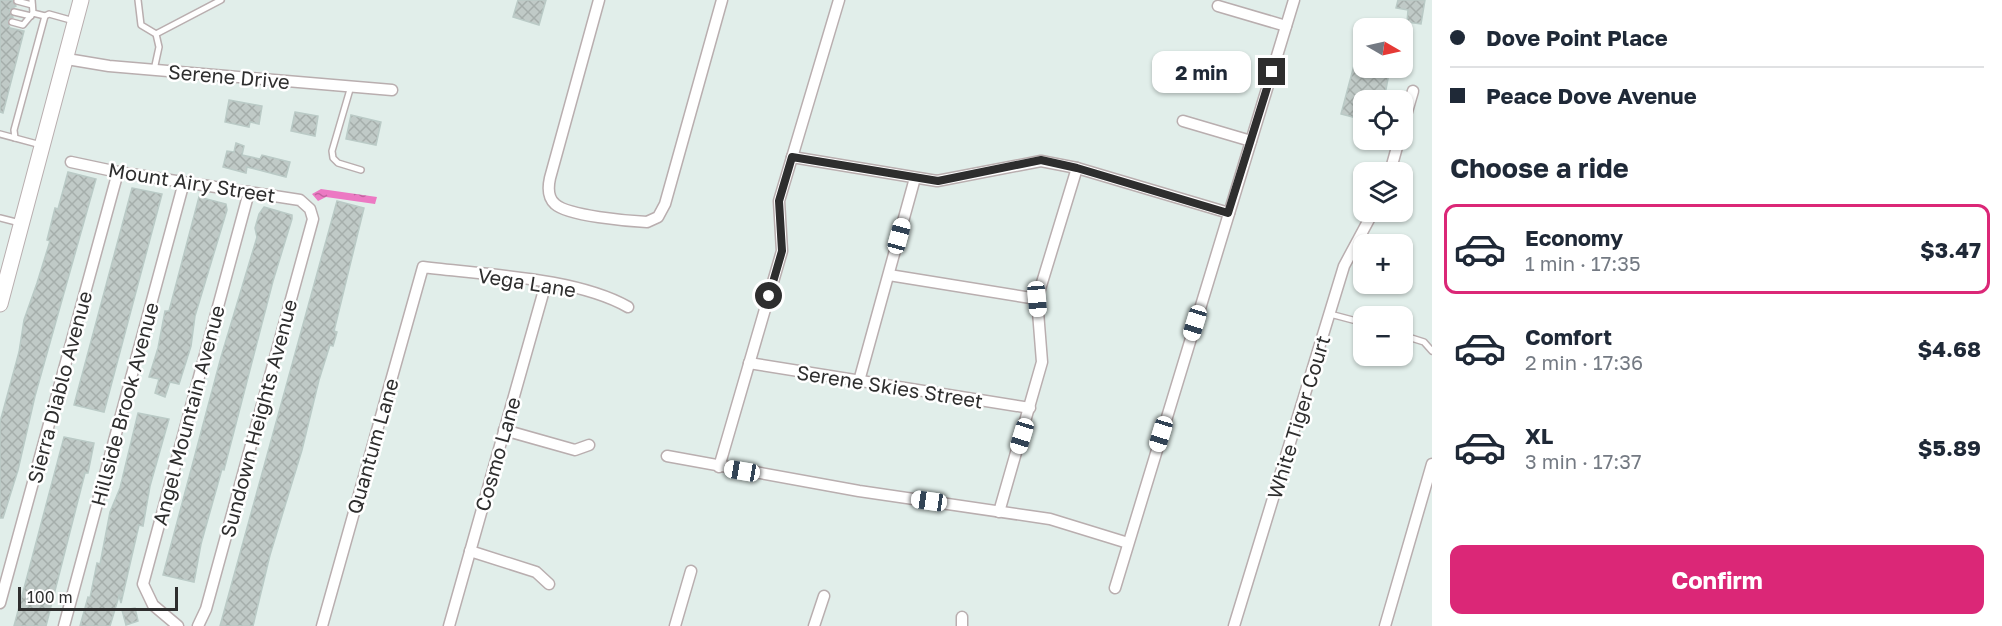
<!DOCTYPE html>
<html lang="en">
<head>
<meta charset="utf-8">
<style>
  :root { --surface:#fff; --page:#f2f2f3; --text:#1f2937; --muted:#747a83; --line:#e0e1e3; --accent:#db2777 }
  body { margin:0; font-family:"Golos Text",sans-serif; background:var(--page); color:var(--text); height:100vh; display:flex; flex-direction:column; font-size:22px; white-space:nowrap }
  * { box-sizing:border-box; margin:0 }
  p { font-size:20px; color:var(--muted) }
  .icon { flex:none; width:33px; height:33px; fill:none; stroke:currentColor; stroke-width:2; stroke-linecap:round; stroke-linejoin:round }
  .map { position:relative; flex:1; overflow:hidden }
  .drawer { display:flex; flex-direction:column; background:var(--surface); width:570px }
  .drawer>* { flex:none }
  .hud { display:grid; align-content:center; height:132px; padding:0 18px; background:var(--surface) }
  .needle { width:39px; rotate:99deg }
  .fabs { position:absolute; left:1353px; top:18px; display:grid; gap:12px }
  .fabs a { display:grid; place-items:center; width:60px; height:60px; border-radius:12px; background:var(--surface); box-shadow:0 2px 4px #0004; font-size:30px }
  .scale { position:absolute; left:18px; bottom:15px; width:160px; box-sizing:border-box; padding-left:6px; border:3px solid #2e2e2e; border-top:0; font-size:16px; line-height:21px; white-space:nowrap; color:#2e2e2e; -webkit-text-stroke:4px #fff; paint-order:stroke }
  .end { position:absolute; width:27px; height:27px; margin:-14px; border:8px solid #2e2e2e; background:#fff; box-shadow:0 0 0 3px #fff }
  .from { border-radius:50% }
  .bubble { position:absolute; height:42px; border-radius:12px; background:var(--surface); box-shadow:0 2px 4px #0004; font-size:20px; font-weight:700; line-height:42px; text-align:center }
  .car { position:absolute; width:18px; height:36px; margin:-18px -9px; border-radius:8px; box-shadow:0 0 4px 2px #0007; background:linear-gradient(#fff 24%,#345 0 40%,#fff 0 76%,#345 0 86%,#fff 0) }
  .hud b { display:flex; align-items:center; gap:21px; height:57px; font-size:22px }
  .hud b+b { border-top:2px solid var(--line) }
  .hud i { width:15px; height:15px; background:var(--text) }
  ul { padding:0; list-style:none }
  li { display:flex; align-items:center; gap:18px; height:90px; margin:0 12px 9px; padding:0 6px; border:3px solid transparent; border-radius:12px }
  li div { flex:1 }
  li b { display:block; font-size:22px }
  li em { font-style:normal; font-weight:700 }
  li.active { border-color:var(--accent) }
  li>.icon { width:54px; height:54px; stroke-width:1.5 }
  h2 { padding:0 18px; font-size:27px; line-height:72px }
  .primary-button { display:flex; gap:12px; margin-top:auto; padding:12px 18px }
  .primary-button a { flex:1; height:69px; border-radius:12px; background:var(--accent); color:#fff; font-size:24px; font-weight:700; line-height:69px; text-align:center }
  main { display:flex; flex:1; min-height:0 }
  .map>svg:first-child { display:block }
</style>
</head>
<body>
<main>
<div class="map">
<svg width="1432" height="626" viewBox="0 0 1432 626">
  <defs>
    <pattern id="water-ripples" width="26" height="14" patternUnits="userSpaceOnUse" patternTransform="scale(1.5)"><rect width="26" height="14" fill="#ec79c3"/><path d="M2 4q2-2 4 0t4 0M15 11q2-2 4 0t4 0" fill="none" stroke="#c0649f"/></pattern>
    <pattern id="building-cross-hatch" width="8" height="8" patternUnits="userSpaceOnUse" patternTransform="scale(1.5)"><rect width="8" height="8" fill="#c0cac7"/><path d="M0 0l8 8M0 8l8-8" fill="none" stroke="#a5aeab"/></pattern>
  </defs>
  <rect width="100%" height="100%" fill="#e1eeea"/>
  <polygon fill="url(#water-ripples)" points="321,189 377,197 375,204 326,197 318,201 312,194"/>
  <g fill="url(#building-cross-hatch)" stroke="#bacac6" stroke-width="1.5">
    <polygon points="0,0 12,0 16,6 9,10 13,17 8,19 8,24 10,28 24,31 3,113 0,112"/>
    <polygon points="518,0 546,0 539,25 513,17"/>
    <polygon points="1398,0 1425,0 1421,24 1407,22 1408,10 1396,8"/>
    <polygon points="1361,39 1364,39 1364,68 1390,68 1384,100 1364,100 1364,120 1341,114"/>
    <polygon points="229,100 262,106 259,124 250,122 249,127 225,122"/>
    <polygon points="295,112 318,116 315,136 291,131"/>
    <polygon points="351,115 381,122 376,145 346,139"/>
    <polygon points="236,143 244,146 242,155 260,159 262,155 290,162 286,177 247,167 246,173 223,167 227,151 234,152"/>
    <polygon points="68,172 96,179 35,396 18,470 3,518 0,518 0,422 19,352 24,320 37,283 50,241 47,240 55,208 58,209"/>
    <polygon points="132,188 162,194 104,412 74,405"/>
    <polygon points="199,197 226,204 227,210 195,316 191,346 179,384 170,382 165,397 155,393 159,379 149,377 158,348 165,311 169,311"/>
    <polygon points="337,201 364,208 334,331 337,332 333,346 330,345 319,380 302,450 270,555 253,626 220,626"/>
    <polygon points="264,207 292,215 292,219 273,281 224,470 222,469 201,544 194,582 163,575 221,357 257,237 255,228 259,214"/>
    <polygon points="138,413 169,419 150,486 143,526 139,525 121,603 119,596 110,626 80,626 88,597 90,598 97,563 100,564 110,512 120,488"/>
    <polygon points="64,437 94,443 88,473 85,473 46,626 14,626"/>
    <polygon points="135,608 138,621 126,625 122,610"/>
  </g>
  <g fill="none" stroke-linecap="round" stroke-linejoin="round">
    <g stroke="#b9aeaf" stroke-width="8">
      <g id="service">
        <polyline points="32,0 33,13 45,16"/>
        <polyline points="138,0 141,25 156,34 159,47 154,70"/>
        <polyline points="17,1 32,5"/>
        <polyline points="14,12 31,16"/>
        <polyline points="12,22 23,25 33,13"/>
        <polyline points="156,34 221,0"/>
        <polyline points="351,86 332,151 333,158 338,163 361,170"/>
        <polyline points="0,134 41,145"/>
        <polyline points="15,138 14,130 45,16 49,14 74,21"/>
        <polyline points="0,218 20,223"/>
        <polyline points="1330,314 1364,323"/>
        <polyline points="1402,335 1424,342 1432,351"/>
      </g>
    </g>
    <g stroke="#b9aeaf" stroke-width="13">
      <g id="minor">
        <path d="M599,0L550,178C548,187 547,197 555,204C568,216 628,221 647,222L658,217L665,204L722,0"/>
        <polyline points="1218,6 1286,26"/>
        <polyline points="67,59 109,66 392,90"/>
        <polyline points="1183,121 1251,141"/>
        <polyline points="1402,129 1413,91"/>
        <polyline points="792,157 937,181 1041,161 1077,168 1229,213"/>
        <polyline points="71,162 118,172 300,200 310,209 313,219 206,609 198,626"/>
        <polyline points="1390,172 1399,140"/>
        <polyline points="889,275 1037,299"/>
        <polyline points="749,363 1030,408"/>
        <polyline points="859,381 915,178"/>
        <polyline points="504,430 575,450 589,445"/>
        <polyline points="667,456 859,491 1050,519 1128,543"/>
        <polyline points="719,467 782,251 779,201 839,0"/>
        <polyline points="999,512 1042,362 1037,299 1077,168"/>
        <polyline points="470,551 536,572 549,584"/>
        <polyline points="1115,588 1294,0"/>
        <polyline points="0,603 118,172"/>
        <polyline points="64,626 184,182"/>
        <polyline points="178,626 153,605 143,584 249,192"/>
        <path d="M322,626L423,267C484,275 575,277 628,307"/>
        <polyline points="449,626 546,283"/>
        <polyline points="675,626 691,571"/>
        <polyline points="814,626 824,596"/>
        <polyline points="962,626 962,617"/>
        <polyline points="1234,626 1344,266 1373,212"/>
        <polyline points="1385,626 1432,464"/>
      </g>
    </g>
    <g stroke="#b9aeaf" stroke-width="17">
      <polyline id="secondary" points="0,304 81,0"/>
    </g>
    <use href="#service" stroke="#fff" stroke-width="5"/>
    <use href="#minor" stroke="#fff" stroke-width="10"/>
    <use href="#secondary" stroke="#fff" stroke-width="15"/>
  </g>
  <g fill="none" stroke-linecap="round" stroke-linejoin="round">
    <polyline stroke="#2e2e2e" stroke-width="8" points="769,296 782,251 779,201 792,157 938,181 1041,160 1077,168 1228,213 1272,72"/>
  </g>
  <g text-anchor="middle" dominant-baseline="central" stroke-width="5" stroke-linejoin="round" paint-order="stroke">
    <g font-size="20" fill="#2e2e2e" stroke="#fff">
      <text transform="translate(229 76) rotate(5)">Serene Drive</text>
      <text transform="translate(192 182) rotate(9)">Mount Airy Street</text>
      <text transform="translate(527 282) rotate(9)">Vega Lane</text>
      <text transform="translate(890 386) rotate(9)">Serene Skies Street</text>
      <text transform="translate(59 387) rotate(-75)">Sierra Diablo Avenue</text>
      <text transform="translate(124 404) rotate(-75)">Hillside Brook Avenue</text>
      <text transform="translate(188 415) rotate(-75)">Angel Mountain Avenue</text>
      <text transform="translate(1298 417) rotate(-73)">White Tiger Court</text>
      <text transform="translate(258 418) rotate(-75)">Sundown Heights Avenue</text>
      <text transform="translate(372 446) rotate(-74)">Quantum Lane</text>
      <text transform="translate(497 454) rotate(-74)">Cosmo Lane</text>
    </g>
  </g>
</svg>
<div class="fabs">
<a><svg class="needle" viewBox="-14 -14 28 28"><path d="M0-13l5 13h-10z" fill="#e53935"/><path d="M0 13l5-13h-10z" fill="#747a83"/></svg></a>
<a><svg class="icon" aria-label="locate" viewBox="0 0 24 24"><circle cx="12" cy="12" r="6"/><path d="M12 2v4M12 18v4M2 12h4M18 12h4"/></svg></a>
<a><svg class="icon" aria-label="layers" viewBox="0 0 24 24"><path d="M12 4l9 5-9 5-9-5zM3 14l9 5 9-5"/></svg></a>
<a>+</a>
<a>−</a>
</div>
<div class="scale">100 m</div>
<i class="end from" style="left:769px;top:296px"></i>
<i class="end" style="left:1272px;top:72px"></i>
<div class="bubble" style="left:1152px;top:51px;width:99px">2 min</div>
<i class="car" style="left:899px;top:236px;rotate:15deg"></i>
<i class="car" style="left:1037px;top:299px;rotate:175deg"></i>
<i class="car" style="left:1195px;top:323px;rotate:197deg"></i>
<i class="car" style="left:1161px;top:434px;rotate:197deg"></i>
<i class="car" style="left:1022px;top:436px;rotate:197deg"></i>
<i class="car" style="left:742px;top:471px;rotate:280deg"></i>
<i class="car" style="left:929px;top:501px;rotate:278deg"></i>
</div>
<section class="drawer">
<div class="hud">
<b><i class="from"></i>Dove Point Place</b>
<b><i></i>Peace Dove Avenue</b>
</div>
<h2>Choose a ride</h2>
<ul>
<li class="active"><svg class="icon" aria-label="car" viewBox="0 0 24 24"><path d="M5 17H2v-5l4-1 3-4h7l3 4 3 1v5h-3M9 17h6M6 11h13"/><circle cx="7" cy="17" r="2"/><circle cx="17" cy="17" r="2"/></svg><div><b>Economy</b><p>1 min · 17:35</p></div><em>$3.47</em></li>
<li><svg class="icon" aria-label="car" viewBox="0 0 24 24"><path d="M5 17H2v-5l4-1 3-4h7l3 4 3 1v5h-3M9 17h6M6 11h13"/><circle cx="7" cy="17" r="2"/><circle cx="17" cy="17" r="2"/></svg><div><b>Comfort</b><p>2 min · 17:36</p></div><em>$4.68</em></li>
<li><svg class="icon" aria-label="car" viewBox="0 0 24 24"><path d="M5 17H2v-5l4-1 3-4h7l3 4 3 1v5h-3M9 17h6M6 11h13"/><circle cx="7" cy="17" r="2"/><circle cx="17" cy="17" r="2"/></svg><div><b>XL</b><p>3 min · 17:37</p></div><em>$5.89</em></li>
</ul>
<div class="primary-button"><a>Confirm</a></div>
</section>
</main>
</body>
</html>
